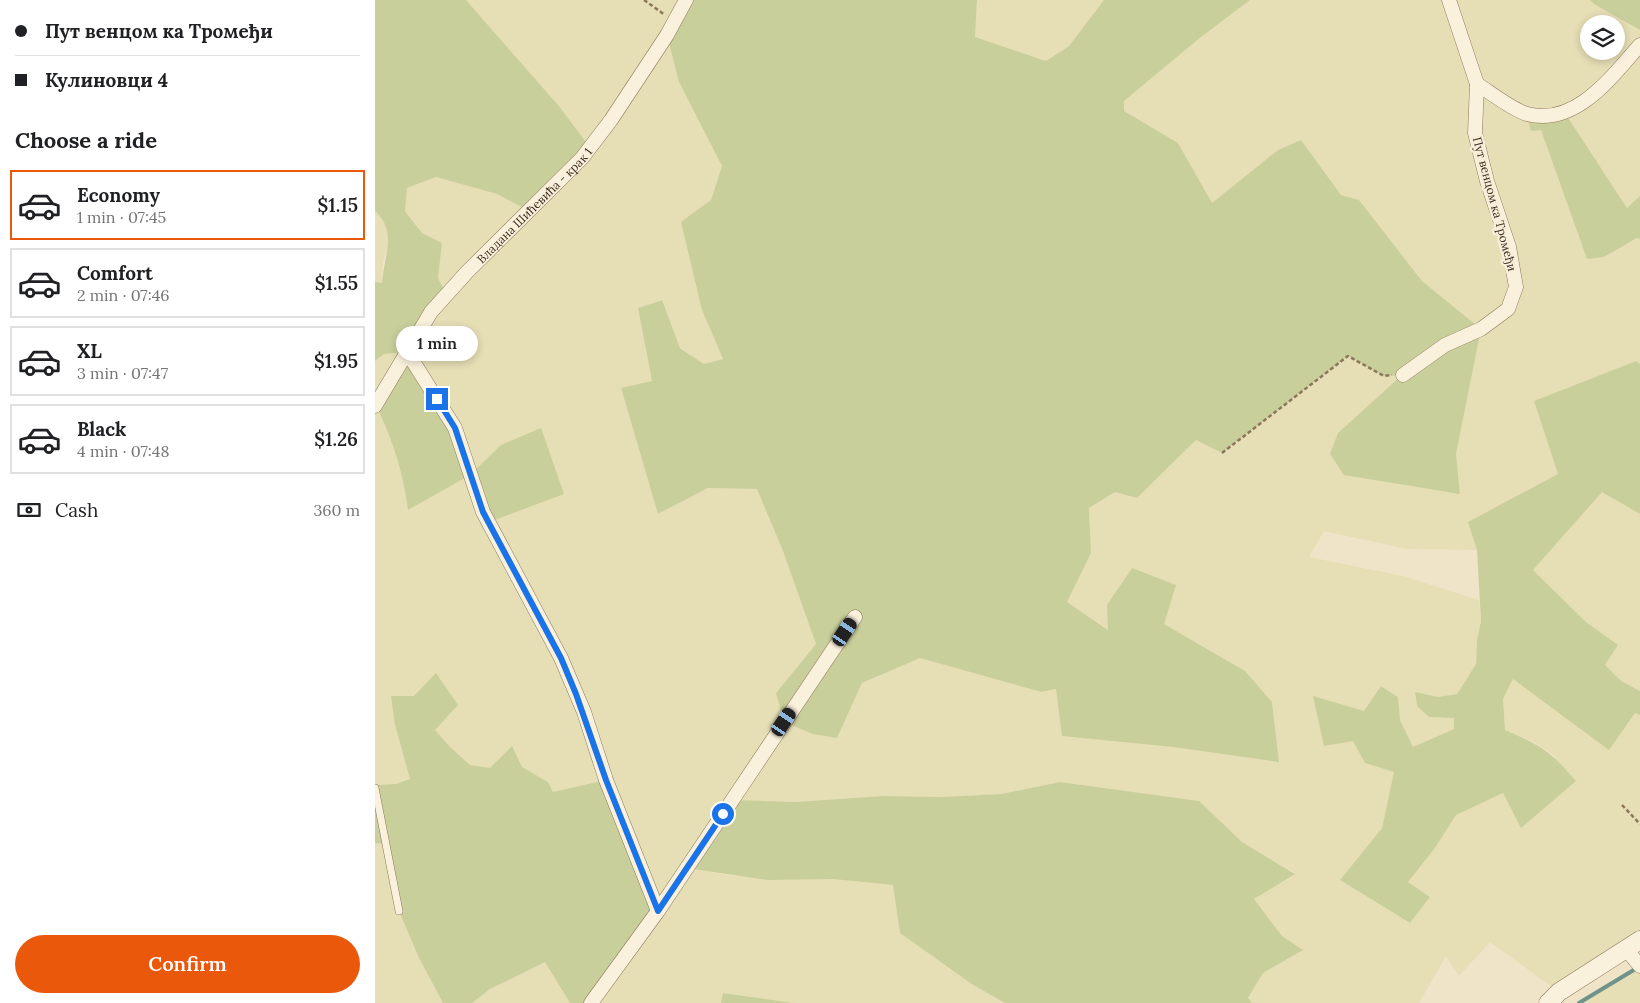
<!DOCTYPE html>
<html lang="en">
<head>
<meta charset="utf-8">
<style>
  :root { --surface:#fff; --page:#f2f2f2; --text:#202124; --muted:#757577; --line:#e0e0e0; --accent:#ea580c }
  body { margin:0; font-family:Lora,serif; background:var(--page); color:var(--text); height:100vh; display:flex; flex-direction:column; font-size:19px; white-space:nowrap }
  * { box-sizing:border-box; margin:0 }
  p { font-size:16px; color:var(--muted) }
  .icon { flex:none; width:28px; height:28px; fill:none; stroke:currentColor; stroke-width:2; stroke-linecap:round; stroke-linejoin:round }
  .map { position:relative; flex:1; overflow:hidden }
  .side { display:flex; flex-direction:column; background:var(--surface); width:375px }
  .side>* { flex:none }
  .guide { display:grid; align-content:center; height:110px; padding:0 15px; background:var(--surface) }
  .fabs { position:absolute; left:1205px; top:15px; display:grid; gap:10px }
  .fabs a { display:grid; place-items:center; width:45px; height:45px; border-radius:50%; background:var(--surface); box-shadow:0 2px 8px #0003; font-size:25px }
  .end { position:absolute; width:22px; height:22px; margin:-11px; border:6px solid #1a73e8; background:#fff; box-shadow:0 0 0 2px #fff }
  .from { border-radius:50% }
  .bubble { position:absolute; height:35px; border-radius:18px; background:var(--surface); box-shadow:0 2px 8px #0003; font-size:16px; font-weight:600; line-height:35px; text-align:center }
  .car { position:absolute; width:15px; height:30px; margin:-15px -8px; border-radius:6px; box-shadow:0 0 4px 1px #0007; background:linear-gradient(#222 24%,#8ab4d8 0 40%,#222 0 76%,#8ab4d8 0 86%,#222 0) }
  .guide b { display:flex; align-items:center; gap:18px; height:48px; font-size:19px }
  .guide b+b { border-top:1px solid var(--line) }
  .guide i { width:12px; height:12px; background:var(--text) }
  ul { padding:0; list-style:none }
  li { display:flex; align-items:center; gap:15px; height:70px; margin:0 10px 8px; padding:0 5px; border:2px solid var(--line); border-radius:0px }
  li div { flex:1 }
  li b { display:block; font-size:19px }
  li em { font-style:normal; font-weight:600 }
  li.selected { border-color:var(--accent) }
  li>.icon { width:45px; height:45px; stroke-width:1.5 }
  h2 { padding:0 15px; font-size:22px; line-height:60px }
  .pay { display:flex; align-items:center; gap:12px; height:55px; padding:0 15px; font-size:19px }
  .pay p { margin-inline-start:auto }
  .action { display:flex; gap:10px; margin-top:auto; padding:10px 15px }
  .action a { flex:1; height:58px; border-radius:30px; background:var(--accent); color:#fff; font-size:20px; font-weight:600; line-height:58px; text-align:center }
  main { display:flex; flex:1; min-height:0 }
  .map>svg:first-child { display:block }
</style>
</head>
<body>
<main>
<section class="side">
<div class="guide">
<b><i class="from"></i>Пут венцом ка Тромеђи</b>
<b><i></i>Кулиновци 4</b>
</div>
<h2>Choose a ride</h2>
<ul>
<li class="selected"><svg class="icon" aria-label="car" viewBox="0 0 24 24"><path d="M5 17H2v-5l4-1 3-4h7l3 4 3 1v5h-3M9 17h6M6 11h13"/><circle cx="7" cy="17" r="2"/><circle cx="17" cy="17" r="2"/></svg><div><b>Economy</b><p>1 min · 07:45</p></div><em>$1.15</em></li>
<li><svg class="icon" aria-label="car" viewBox="0 0 24 24"><path d="M5 17H2v-5l4-1 3-4h7l3 4 3 1v5h-3M9 17h6M6 11h13"/><circle cx="7" cy="17" r="2"/><circle cx="17" cy="17" r="2"/></svg><div><b>Comfort</b><p>2 min · 07:46</p></div><em>$1.55</em></li>
<li><svg class="icon" aria-label="car" viewBox="0 0 24 24"><path d="M5 17H2v-5l4-1 3-4h7l3 4 3 1v5h-3M9 17h6M6 11h13"/><circle cx="7" cy="17" r="2"/><circle cx="17" cy="17" r="2"/></svg><div><b>XL</b><p>3 min · 07:47</p></div><em>$1.95</em></li>
<li><svg class="icon" aria-label="car" viewBox="0 0 24 24"><path d="M5 17H2v-5l4-1 3-4h7l3 4 3 1v5h-3M9 17h6M6 11h13"/><circle cx="7" cy="17" r="2"/><circle cx="17" cy="17" r="2"/></svg><div><b>Black</b><p>4 min · 07:48</p></div><em>$1.26</em></li>
</ul>
<div class="pay"><svg class="icon" aria-label="cash" viewBox="0 0 24 24"><path d="M3 7h18v10H3z"/><circle cx="12" cy="12" r="2"/></svg>Cash<p>360 m</p></div>
<div class="action"><a>Confirm</a></div>
</section>
<div class="map">
<svg width="1265" height="1003" viewBox="0 0 1265 1003">
  <rect width="100%" height="100%" fill="#f0e4c8"/>
  <g fill="#e6deb5" fill-rule="evenodd">
    <path d="M91,0H311L304,82L347,166L336,200L327,310L348,359L329,364L305,347L286,300L263,308L277,381L246,389L283,514L333,488L382,489L408,551L441,644L401,693L462,738L487,683L545,658L666,692L681,689L798,747L904,762L897,702L870,671L789,624L734,630L692,602L716,553L714,508L740,492L762,498L821,440L847,453L973,356L1009,375H1028L963,433L1085,494L1081,454L1106,329L1047,281L984,200L966,195L926,140L903,150L837,204L803,143L749,111V101L826,37L875,0H1215L1265,30V196L1252,208L1190,113L1166,130L1212,259L1229,257L1263,238L1265,239V364L1261,361L1159,401L1184,475L1094,522L1102,550L1032,549L949,531L934,557L1028,576L1104,600L1106,621L1102,640L1101,664L1082,694L1063,697L1040,693L1042,706L1054,717L1079,718V729L1038,747L1025,720L1023,697L1006,686L989,711L939,697L978,741L990,763L1019,772L1007,828L965,880L1035,923L1055,897L1033,882L1060,848L1081,815L1128,793L1146,828L1180,756L1161,743L1130,730L1128,699L1138,679L1234,749L1260,713L1265,715V940L1184,992L1115,942L1084,976L1071,956L1044,1003H877L873,999L888,973L928,950L907,936L879,899L920,873L867,842L823,801L685,782L626,794L567,797L508,796L420,802L312,868L360,876L458,879L518,885L525,933L598,985L630,1003H418L349,993L346,1003H216L178,793L173,782L147,767L115,768L95,765L74,746L60,730L20,726L35,779L21,784L0,785V361L9,354L32,352L72,295L63,278L67,243L47,233L30,210L32,188L61,177L122,194L154,211L183,105ZM1214,24H1241V51H1214ZM1,405L96,474L33,510L29,476L16,436Z"/>
    <polygon points="602,0 729,0 694,46 671,61 600,37"/>
    <polygon points="0,211 10,220 15,241 8,261 7,283 0,282"/>
    <polygon points="1227,491 1265,514 1265,691 1246,681 1230,665 1242,645 1211,622 1158,570"/>
    <polygon points="0,843 11,844 44,958 68,1003 0,1003"/>
    <polygon points="170,961 195,1003 97,1003 115,989"/>
    <polygon points="1265,967 1265,1003 1204,1003"/>
  </g>
  <g fill="#c9cf9b">
    <path d="M0,0H91L183,105L214,146L154,211L122,194L61,177L32,188L30,211L47,233L67,243L63,278L72,295L32,352L80,428L96,474L126,445L166,428L189,494L114,522L95,475L33,510C28,471 18,441 1,405L31,352L9,354L0,361V282L7,283C9,255 23,232 0,211Z"/>
    <polygon points="311,0 602,0 600,37 671,61 694,46 729,0 875,0 826,37 749,101 749,111 803,143 837,203 903,150 926,140 966,195 984,200 1047,281 1106,329 1081,454 1085,494 969,475 955,454 963,433 1027,375 1009,376 973,356 847,453 821,440 762,498 740,492 714,508 716,553 692,602 733,630 732,605 757,568 801,585 789,624 870,671 897,702 904,762 798,747 687,736 681,689 666,692 545,658 487,683 462,738 438,734 409,722 401,693 441,644 408,551 382,489 333,488 283,514 246,388 277,381 263,308 287,300 305,348 329,364 348,359 327,310 306,222 336,200 347,166 304,82 292,35"/>
    <polygon points="1215,0 1265,0 1265,30 1219,4"/>
    <polygon points="1190,113 1252,208 1265,196 1265,239 1262,238 1229,257 1212,259 1166,130 1156,131 1151,114"/>
    <path d="M1261,361L1265,364V514L1227,492L1158,570L1211,622L1243,645L1230,665L1246,681L1265,691V715L1260,713L1234,750L1138,679L1128,699L1130,730C1167,746 1174,750 1201,781L1146,828L1128,793L1081,815L1060,848L1033,882L1055,897L1035,923L965,880L1007,828L1019,772L990,763L978,741L949,746L938,696L989,711L1006,686L1023,697L1025,720L1038,747L1079,729V718L1054,717L1042,706L1040,692L1063,697L1082,694L1101,664L1102,640L1106,621L1102,550L1093,522L1183,474L1159,401Z"/>
    <polygon points="61,673 83,705 60,730 74,746 95,765 115,768 137,746 147,767 173,782 178,792 231,780 283,911 216,1003 195,1003 170,962 115,989 97,1003 68,1003 44,958 24,911 11,844 0,843 0,785 21,784 35,779 20,725 16,696 39,696"/>
    <polygon points="685,782 824,801 867,842 920,874 879,899 907,936 928,950 888,973 873,998 877,1003 630,1003 598,985 525,933 518,885 458,879 393,880 311,868 357,800 420,802 508,796 567,797 626,794"/>
    <polygon points="348,993 418,1003 346,1003"/>
  </g>
  <g fill="none" stroke-linecap="round" stroke-linejoin="round">
    <polyline stroke="#6f938a" stroke-width="4" points="1204,1003 1262,968"/>
    <g stroke="#8d765c" stroke-width="8">
      <polyline id="service" points="0,788 24,911"/>
    </g>
    <g stroke="#8d765c" stroke-width="15">
      <g id="minor">
        <path d="M1102,84C1116,93 1138,110 1152,114C1201,127 1237,76 1265,45"/>
        <polyline points="32,352 80,428 108,512 186,658 209,712 231,780 283,911"/>
        <polyline points="1028,375 1070,345 1106,329 1133,309 1141,287 1134,247 1112,181 1100,133 1102,84 1074,0"/>
        <path id="s1" d="M0,406L56,312L92,272L207,158L236,120L292,35L311,0"/>
        <polyline points="1251,949 1265,966"/>
        <polyline points="216,1003 283,911 480,617"/>
      </g>
    </g>
    <g stroke="#8d765c" stroke-width="19">
      <polyline id="tertiary" points="1173,1003 1184,992 1265,940"/>
    </g>
    <g stroke="#8d765c" stroke-width="2.5" stroke-dasharray="4 2.5" stroke-linecap="butt">
      <polyline points="269,0 290,15"/>
      <polyline points="847,453 973,356 1009,376 1017,375"/>
      <polyline points="1247,805 1265,824"/>
    </g>
    <use href="#service" stroke="#faf1dc" stroke-width="7"/>
    <use href="#minor" stroke="#faf1dc" stroke-width="14"/>
    <use href="#tertiary" stroke="#faf1dc" stroke-width="18"/>
  </g>
  <g fill="none" stroke-linecap="round" stroke-linejoin="round">
    <polyline stroke="#1a73e8" stroke-width="6" points="62,399 80,428 108,512 186,658 201,694 231,780 283,911 348,814"/>
  </g>
  <g text-anchor="middle" dominant-baseline="central" stroke-width="5" stroke-linejoin="round" paint-order="stroke">
    <g font-size="12" fill="#3d2e20" stroke="#f7eed8">
      <text transform="translate(1120 204) rotate(75)">Пут венцом ка Тромеђи</text>
      <text stroke="none"><textPath href="#s1" startOffset="258">Владана Шићевића - крак 1</textPath></text>
    </g>
  </g>
</svg>
<div class="fabs">
<a><svg class="icon" aria-label="layers" viewBox="0 0 24 24"><path d="M12 4l9 5-9 5-9-5zM3 14l9 5 9-5"/></svg></a>
</div>
<i class="end from" style="left:348px;top:814px"></i>
<i class="end" style="left:62px;top:399px"></i>
<div class="bubble" style="left:21px;top:326px;width:82px">1 min</div>
<i class="car" style="left:470px;top:632px;rotate:34deg"></i>
<i class="car" style="left:409px;top:722px;rotate:34deg"></i>
</div>
</main>
</body>
</html>
